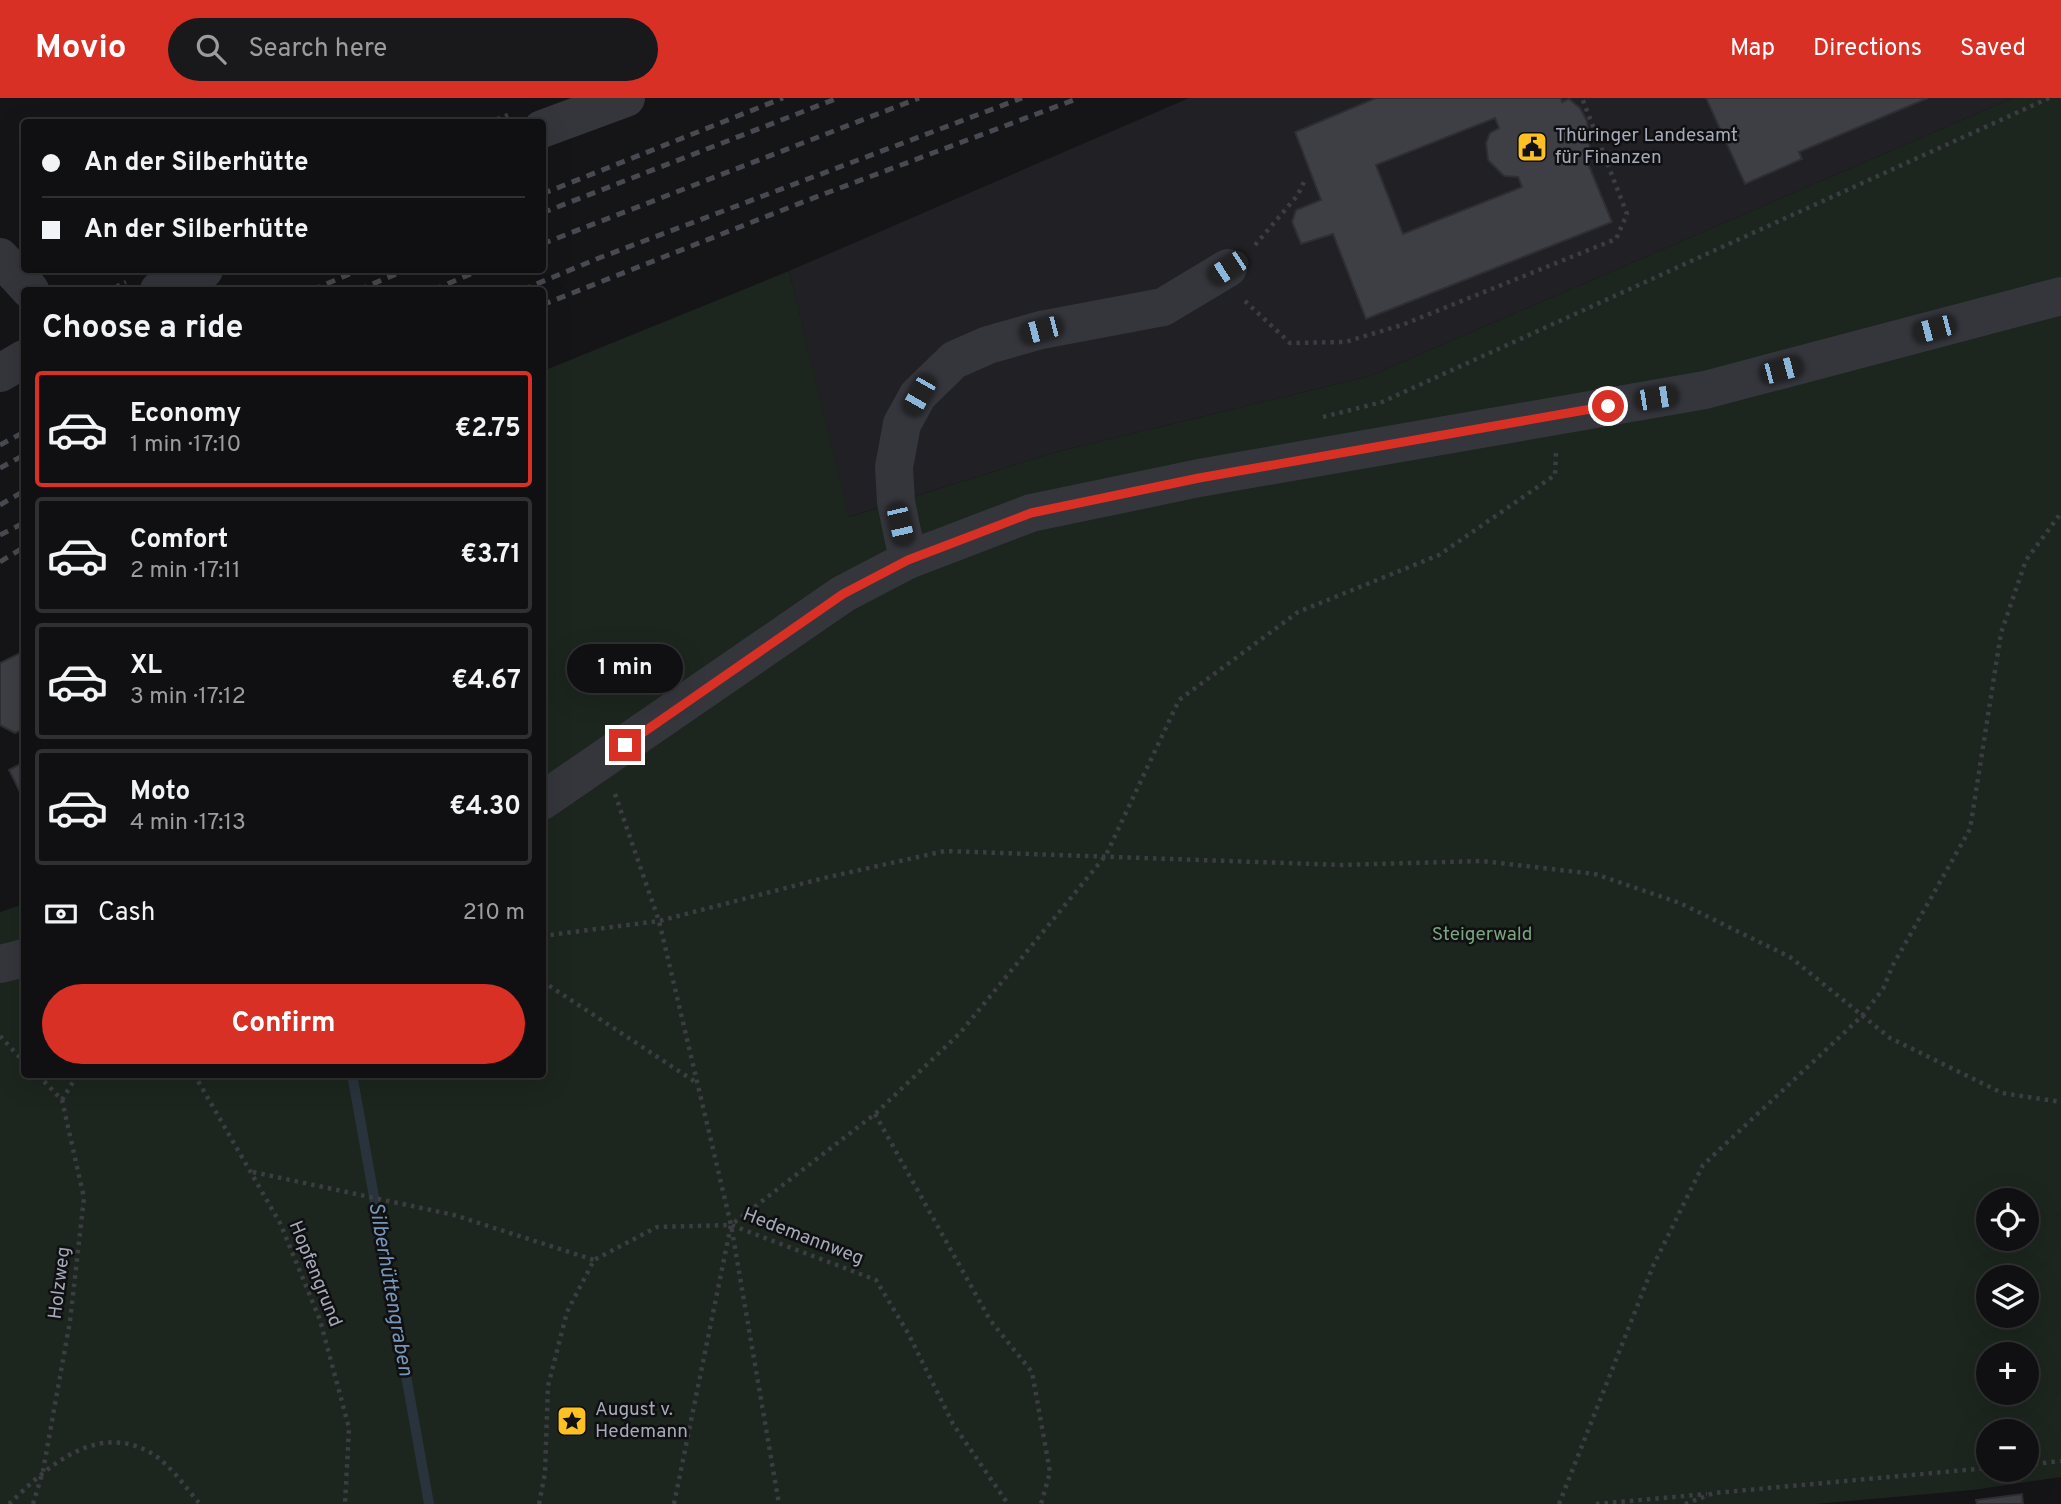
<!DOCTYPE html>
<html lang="en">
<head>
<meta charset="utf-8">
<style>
  :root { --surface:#100f11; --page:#19181a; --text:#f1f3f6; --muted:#9c9c9f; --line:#302f31; --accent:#d93025 }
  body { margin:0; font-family:Overpass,sans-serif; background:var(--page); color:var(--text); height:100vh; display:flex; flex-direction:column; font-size:26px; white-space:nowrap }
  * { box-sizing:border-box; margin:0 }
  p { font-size:23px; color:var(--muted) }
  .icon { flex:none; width:38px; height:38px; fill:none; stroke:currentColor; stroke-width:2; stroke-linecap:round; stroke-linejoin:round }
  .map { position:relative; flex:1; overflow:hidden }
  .sheet { position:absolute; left:21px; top:189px; width:525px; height:791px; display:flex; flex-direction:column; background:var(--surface); border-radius:7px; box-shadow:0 7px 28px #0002,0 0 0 2px var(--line) }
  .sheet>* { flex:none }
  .hud { position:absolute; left:21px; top:21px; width:525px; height:154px; border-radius:7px; box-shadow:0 7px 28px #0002,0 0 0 2px var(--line); display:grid; align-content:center; height:154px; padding:0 21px; background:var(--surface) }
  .buttons { position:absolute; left:1976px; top:1090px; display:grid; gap:14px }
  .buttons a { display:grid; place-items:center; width:63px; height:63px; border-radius:50%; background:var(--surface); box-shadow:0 7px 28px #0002,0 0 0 2px var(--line); font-size:35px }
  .end { position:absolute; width:32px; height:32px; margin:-16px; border:9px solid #d93025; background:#fff; box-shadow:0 0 0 4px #fff }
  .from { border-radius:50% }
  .bubble { position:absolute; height:49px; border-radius:24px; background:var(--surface); box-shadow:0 7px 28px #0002,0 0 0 2px var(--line); font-size:23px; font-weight:700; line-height:49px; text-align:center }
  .car { position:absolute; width:21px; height:42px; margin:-21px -10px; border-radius:9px; box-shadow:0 0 5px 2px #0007; background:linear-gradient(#222 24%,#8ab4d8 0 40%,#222 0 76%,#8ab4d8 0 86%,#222 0) }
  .hud b { display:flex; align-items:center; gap:24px; height:66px; font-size:26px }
  .hud b+b { border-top:2px solid var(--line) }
  .hud i { width:18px; height:18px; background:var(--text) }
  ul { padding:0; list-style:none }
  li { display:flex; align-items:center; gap:21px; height:116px; margin:0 14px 10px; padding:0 7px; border:4px solid var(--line); border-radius:7px }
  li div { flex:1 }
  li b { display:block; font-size:26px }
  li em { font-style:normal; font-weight:700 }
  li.active { border-color:var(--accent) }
  li>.icon { width:63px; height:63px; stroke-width:1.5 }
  h2 { padding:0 21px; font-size:32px; line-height:84px }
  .pay { display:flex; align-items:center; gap:18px; height:77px; padding:0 21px; font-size:26px }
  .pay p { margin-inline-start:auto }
  .cta { display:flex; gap:14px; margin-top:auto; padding:14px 21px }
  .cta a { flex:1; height:80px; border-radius:42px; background:var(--accent); color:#fff; font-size:28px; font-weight:700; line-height:80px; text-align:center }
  header { display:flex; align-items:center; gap:42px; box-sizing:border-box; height:98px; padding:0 35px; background:var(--accent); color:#fff }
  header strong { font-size:33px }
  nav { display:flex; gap:38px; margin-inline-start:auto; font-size:24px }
  .search { width:490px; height:63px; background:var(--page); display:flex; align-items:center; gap:18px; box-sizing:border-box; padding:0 24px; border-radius:38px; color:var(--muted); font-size:26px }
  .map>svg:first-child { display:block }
</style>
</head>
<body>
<header>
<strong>Movio</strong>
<div class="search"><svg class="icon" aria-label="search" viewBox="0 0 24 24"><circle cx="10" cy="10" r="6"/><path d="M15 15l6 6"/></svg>Search here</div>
<nav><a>Map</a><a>Directions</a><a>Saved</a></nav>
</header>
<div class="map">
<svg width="2061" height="1406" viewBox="0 0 2061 1406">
  <rect width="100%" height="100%" fill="#151417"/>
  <polygon fill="#212024" points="1189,0 2013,0 1370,278 1056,354 848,419 789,173"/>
  <path fill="#1c251e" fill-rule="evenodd" d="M2013,0H2061V1379L1973,1392L1816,1406H0V814L24,806V976H542L543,273L789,173L849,419L1056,354L1370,278ZM1988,1102H2026V1141H1988ZM1988,1180H2026V1218H1988ZM1988,1256H2026V1295H1988ZM1988,1334H2026V1372H1988Z"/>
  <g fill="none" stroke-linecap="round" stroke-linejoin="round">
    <polyline stroke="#29333c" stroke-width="10" points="352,976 429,1406"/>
  </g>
  <g fill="#3e3f44" stroke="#2e2e33" stroke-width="2" fill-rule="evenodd">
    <path d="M1376,0H1561L1562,4L1569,1L1580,10L1587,23L1590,51L1583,53L1612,124L1366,221L1333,136L1301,146L1292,124L1296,112L1321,102L1295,34ZM1495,20L1499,30L1490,35L1486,45L1488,62L1504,78L1518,79L1522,89L1403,136L1376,67Z"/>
    <polygon points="1706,0 1928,0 1799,54 1802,61 1745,86"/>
    <polygon points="24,553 24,630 15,635 0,627 0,565"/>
    <polygon points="24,664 24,702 9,672"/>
    <polygon points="2022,1396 2023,1406 1977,1406 1976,1402"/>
  </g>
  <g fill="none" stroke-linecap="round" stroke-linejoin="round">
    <g stroke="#3b3d43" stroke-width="4.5" stroke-dasharray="3.5 5" stroke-linecap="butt">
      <polyline points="489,24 508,17"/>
      <polyline points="1255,147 1297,98 1305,82"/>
      <polyline points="109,192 126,184"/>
      <polyline points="1245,203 1290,245 1345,244 1402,227 1616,141 1627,116 1582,0"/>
      <polyline points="1323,319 1382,304 2049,0"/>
      <polyline points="615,696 659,823 731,1127 779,1406"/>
      <polyline points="542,838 659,823 824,780 945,753 1342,767 1482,763 1595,776 1680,805 1790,859 1890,940 2002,995 2061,1004"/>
      <polyline points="542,883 694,983"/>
      <polyline points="0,938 24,964"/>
      <polyline points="194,976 280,1125 320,1222 349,1330 345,1406"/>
      <polyline points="62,1002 78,976"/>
      <polyline points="875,1016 990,1222 1032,1274 1050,1374 1041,1406"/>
      <polyline points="253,1074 454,1117 594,1162"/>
      <polyline points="2026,1367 2061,1363"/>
      <path d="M9,1406C46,1370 96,1323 151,1355C169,1365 186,1390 200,1406"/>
      <polyline points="33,1406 43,1373 70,1223 84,1100 62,1002 37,976"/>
      <polyline points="539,1406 545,1375 548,1288 567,1214 594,1162 657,1129 731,1127 876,1182 908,1235 953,1326 1008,1406"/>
      <polyline points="674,1406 731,1127 875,1016 960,935 1106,757 1179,602 1298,514 1439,457 1555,377 1556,355"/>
      <polyline points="1559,1406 1653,1168 1703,1067 1862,918 1883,891 1893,867 1970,731 2001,535 2026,462 2061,415"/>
      <polyline points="1596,1406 1707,1396"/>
      <polyline points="1685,1406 1714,1395 1988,1370"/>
    </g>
    <g stroke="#35363c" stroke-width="38">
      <polyline points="542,31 626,0"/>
      <polyline points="0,159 30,192"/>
      <polyline points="159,192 204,172"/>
      <polyline points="0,275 24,261"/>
      <polyline points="908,462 896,404 894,369 902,326 918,297 954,262 988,247 1041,232 1163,209 1228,170"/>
      <polyline points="542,703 843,496 908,462 1031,415 1199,380 1705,292 2061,198"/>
      <polyline points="0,866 24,860"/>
    </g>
    <g stroke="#484a51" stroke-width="5" stroke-dasharray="9 7" stroke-linecap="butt">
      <polyline points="542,96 783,0"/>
      <polyline points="542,115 838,0"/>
      <polyline points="542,146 919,0"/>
      <polyline points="312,192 359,172"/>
      <polyline points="358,192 406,172"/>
      <polyline points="433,192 480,172"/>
      <polyline points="522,192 599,160 1022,0"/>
      <polyline points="542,207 808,102 1079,0"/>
      <polyline points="0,347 24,334"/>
      <polyline points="0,370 24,357"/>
      <polyline points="0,407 24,393"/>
      <polyline points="0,437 24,425"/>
      <polyline points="0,464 24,449"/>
    </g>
  </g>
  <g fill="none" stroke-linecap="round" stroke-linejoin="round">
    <polyline stroke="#d93025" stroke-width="9" points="625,647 843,496 908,462 1031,415 1199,380 1608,308"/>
  </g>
  <defs>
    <g id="civic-square" transform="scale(1.575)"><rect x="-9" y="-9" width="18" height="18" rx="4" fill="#ffc024" stroke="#100f12"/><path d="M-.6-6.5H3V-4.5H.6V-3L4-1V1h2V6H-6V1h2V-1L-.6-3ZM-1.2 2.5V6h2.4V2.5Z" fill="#111"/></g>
    <g id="sight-square" transform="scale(1.575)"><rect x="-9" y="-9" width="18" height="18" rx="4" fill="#ffc024" stroke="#100f12"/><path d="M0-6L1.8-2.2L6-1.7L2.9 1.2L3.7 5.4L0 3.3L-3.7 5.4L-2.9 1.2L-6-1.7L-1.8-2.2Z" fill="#111"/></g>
  </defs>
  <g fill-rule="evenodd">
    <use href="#civic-square" x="1532" y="49"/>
    <use href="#sight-square" x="572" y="1323"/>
  </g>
  <g text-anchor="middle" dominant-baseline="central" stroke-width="5" stroke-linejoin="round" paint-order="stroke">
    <g font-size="19" fill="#a5aab8" stroke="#100f12" text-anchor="start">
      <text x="1555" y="38">Thüringer Landesamt<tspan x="1555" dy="22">für Finanzen</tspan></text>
      <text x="595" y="1312">August v.<tspan x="595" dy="22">Hedemann</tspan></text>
    </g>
    <g font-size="19" fill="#7aa57f" stroke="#100f12">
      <text x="1482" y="837">Steigerwald</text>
    </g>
    <g font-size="19" fill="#a5aab8" stroke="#100f12">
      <text transform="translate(803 1139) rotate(21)">Hedemannweg</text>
      <text transform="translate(315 1176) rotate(68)">Hopfengrund</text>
      <text transform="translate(60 1185) rotate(-83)">Holzweg</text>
    </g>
    <g font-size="21" font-style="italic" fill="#7897b7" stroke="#100f12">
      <text transform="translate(390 1191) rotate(80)">Silberhüttengraben</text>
    </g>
  </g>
</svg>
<div class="buttons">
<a><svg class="icon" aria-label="locate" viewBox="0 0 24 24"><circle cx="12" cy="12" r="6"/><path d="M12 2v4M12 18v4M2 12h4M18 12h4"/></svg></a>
<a><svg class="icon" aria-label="layers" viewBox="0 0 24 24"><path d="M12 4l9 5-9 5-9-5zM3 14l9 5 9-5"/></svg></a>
<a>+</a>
<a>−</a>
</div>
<i class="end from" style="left:1608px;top:308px"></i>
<i class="end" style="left:625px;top:647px"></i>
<div class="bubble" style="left:567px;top:546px;width:116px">1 min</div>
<i class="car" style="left:1228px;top:170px;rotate:237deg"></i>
<i class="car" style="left:1934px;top:231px;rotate:255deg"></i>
<i class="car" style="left:1041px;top:232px;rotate:255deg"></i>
<i class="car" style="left:1781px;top:272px;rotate:75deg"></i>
<i class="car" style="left:919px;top:297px;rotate:210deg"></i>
<i class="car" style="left:1656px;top:300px;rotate:81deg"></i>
<i class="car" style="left:900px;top:426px;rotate:167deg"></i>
<div class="hud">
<b><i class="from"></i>An der Silberhütte</b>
<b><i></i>An der Silberhütte</b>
</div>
<section class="sheet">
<h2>Choose a ride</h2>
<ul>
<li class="active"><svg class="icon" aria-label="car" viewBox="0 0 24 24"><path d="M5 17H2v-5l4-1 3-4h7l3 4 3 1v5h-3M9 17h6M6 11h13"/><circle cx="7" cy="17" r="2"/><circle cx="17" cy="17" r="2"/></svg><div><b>Economy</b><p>1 min · 17:10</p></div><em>€2.75</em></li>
<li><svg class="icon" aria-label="car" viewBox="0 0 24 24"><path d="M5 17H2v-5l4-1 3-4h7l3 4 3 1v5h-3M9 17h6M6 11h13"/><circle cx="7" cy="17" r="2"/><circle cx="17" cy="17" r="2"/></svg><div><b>Comfort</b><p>2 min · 17:11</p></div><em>€3.71</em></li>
<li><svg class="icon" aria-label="car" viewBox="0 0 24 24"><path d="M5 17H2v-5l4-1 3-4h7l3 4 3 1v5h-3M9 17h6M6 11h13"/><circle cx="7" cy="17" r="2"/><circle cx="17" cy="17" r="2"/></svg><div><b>XL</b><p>3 min · 17:12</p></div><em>€4.67</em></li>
<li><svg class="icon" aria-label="car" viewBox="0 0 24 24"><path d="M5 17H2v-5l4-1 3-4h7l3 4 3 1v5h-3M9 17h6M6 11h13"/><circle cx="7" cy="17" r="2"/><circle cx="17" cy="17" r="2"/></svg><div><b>Moto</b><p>4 min · 17:13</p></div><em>€4.30</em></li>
</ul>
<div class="pay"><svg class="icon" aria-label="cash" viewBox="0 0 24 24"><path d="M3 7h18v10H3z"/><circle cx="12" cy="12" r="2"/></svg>Cash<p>210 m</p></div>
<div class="cta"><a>Confirm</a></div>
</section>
</div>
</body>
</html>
